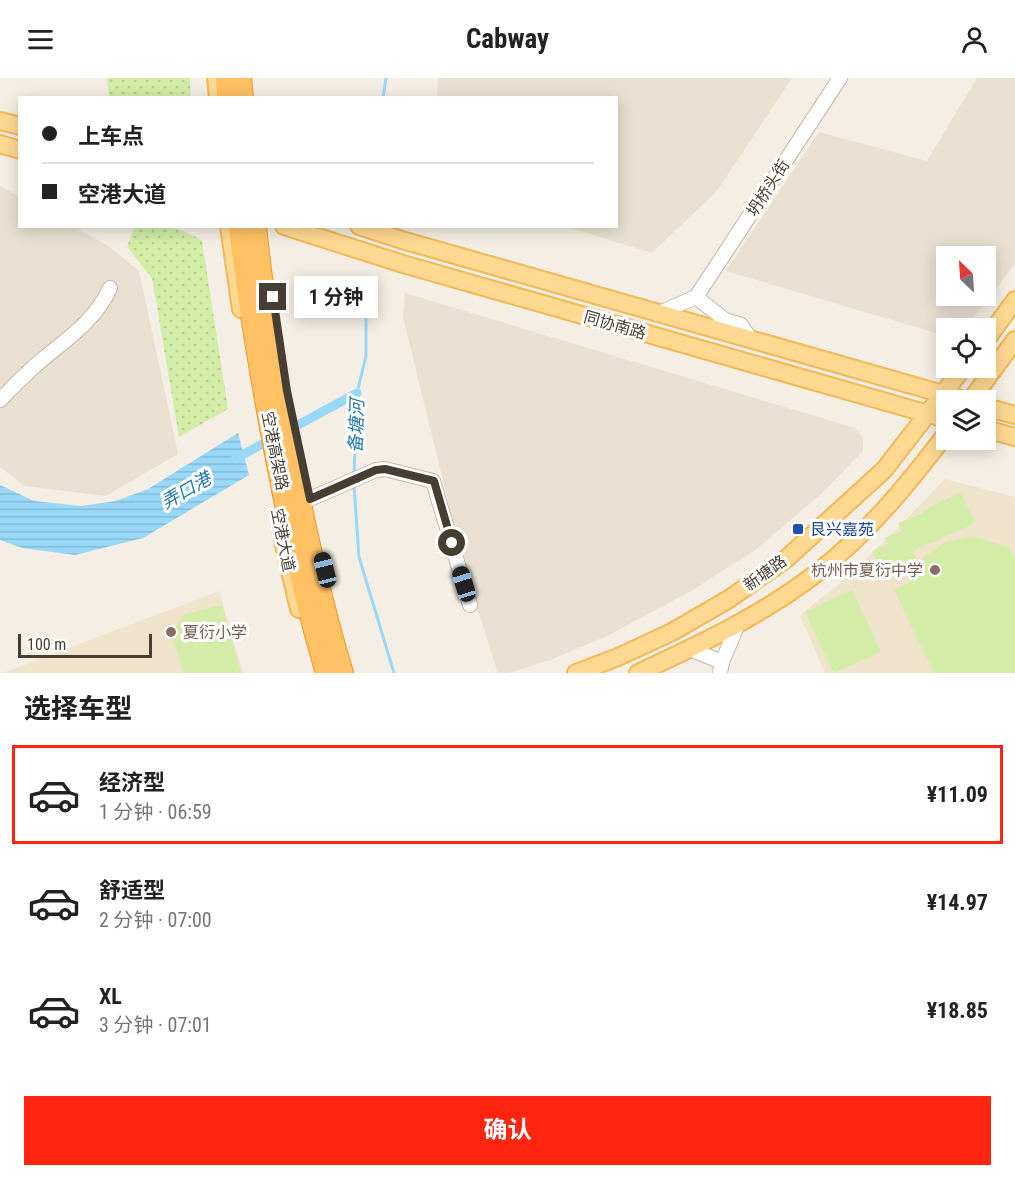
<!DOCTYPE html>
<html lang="zh">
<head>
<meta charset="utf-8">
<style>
  :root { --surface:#fff; --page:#f6f6f6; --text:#222; --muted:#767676; --line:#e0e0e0; --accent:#ff2510 }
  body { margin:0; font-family:"Roboto Condensed","Noto Sans SC",sans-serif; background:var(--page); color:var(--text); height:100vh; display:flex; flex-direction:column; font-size:22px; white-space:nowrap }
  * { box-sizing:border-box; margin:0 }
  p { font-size:20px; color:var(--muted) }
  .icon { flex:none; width:33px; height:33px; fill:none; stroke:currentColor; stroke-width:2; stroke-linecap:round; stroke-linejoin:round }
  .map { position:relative; height:595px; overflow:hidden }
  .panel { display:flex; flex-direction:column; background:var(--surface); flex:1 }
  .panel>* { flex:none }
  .banner { position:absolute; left:18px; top:18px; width:600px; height:132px; border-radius:0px; box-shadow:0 3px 15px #0003; display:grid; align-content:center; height:132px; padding:0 24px; background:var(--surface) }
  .needle { width:39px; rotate:335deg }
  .tools { position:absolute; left:936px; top:168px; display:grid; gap:12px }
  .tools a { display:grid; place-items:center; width:60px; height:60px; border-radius:0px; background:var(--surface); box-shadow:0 3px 15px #0003; font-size:30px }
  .scale { position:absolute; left:18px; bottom:15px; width:134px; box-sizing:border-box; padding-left:6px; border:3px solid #473e33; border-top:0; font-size:16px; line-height:21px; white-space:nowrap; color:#473e33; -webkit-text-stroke:4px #fff; paint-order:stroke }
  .end { position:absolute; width:27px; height:27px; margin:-14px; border:8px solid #473e33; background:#fff; box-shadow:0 0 0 3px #fff }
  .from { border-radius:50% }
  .bubble { position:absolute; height:42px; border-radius:0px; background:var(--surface); box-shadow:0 3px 15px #0003; font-size:20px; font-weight:700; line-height:42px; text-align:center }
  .car { position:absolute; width:18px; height:36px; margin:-18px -9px; border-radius:8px; box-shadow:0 0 4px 2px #0007; background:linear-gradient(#222 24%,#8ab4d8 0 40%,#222 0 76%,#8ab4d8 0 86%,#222 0) }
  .banner b { display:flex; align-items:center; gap:21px; height:57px; font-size:22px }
  .banner b+b { border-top:2px solid var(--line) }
  .banner i { width:15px; height:15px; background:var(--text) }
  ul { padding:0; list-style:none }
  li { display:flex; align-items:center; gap:18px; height:99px; margin:0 12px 9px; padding:0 12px; border:3px solid transparent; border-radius:0px }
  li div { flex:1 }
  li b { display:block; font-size:22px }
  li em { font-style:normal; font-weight:700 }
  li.active { border-color:var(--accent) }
  li>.icon { width:54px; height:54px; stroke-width:1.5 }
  h2 { padding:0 24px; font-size:27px; line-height:72px }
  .action { display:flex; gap:12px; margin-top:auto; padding:12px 24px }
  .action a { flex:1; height:69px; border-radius:0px; background:var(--accent); color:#fff; font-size:24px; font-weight:700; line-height:69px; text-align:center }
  header { display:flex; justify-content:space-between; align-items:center; height:78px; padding:0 24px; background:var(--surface); font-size:27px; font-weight:700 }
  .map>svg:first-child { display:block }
</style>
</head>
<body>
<header><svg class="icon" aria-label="menu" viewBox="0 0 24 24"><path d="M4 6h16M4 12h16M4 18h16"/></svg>Cabway<svg class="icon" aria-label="person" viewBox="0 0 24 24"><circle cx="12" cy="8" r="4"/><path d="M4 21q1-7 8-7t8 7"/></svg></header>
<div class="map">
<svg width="1015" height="595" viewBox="0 0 1015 595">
  <defs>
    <pattern id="green-dots" width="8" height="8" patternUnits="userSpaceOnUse" patternTransform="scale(1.5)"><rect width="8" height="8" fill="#d3eda8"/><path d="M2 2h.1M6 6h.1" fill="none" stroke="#b6cc91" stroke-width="1.8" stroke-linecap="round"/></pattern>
    <pattern id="water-rules" width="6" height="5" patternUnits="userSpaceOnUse" patternTransform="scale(1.5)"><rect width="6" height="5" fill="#99d8f8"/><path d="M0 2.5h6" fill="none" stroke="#85bad5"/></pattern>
  </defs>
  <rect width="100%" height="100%" fill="#f4eee4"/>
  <g fill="#e9e0d2" fill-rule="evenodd">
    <polygon points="438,0 792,0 717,113 652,175 567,149 616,148 616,20 437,19"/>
    <path d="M977,0H1015V186L965,250H946V258L726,193L819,54L927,83ZM986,178V218H946V178Z"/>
    <polygon points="0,108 19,119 20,148 74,149 107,167 139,193 178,376 106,418 25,408 0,389"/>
    <polygon points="405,215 855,350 863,360 863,373 820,417 754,473 691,513 607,558 550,582 509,595 498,595 465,492 403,239"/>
  </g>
  <g fill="#efe3cc">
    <polygon points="945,401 1015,419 1015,595 825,595 800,537 844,502 898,450"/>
    <polygon points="219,513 243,595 3,595"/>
  </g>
  <g fill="url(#green-dots)">
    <polygon points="107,0 190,0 191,19 109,19"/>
    <path d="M134,149C157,148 182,148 202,163L228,331L179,359L152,200L127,169Z"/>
  </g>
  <g fill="#d3eda8">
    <polygon points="961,414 975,445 913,473 916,481 899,488 900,493 884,500 872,473 888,466 885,460 902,453 898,445 923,435 922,433"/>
    <polygon points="971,458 1009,469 1015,482 1015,595 934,595 894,512 910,504 918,483 945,464"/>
    <polygon points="852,512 881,574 834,595 805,534"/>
    <polygon points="222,527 241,595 184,595 173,562 174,552 184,536"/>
  </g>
  <polygon fill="url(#water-rules)" points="238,355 249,397 143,460 75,477 22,470 0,462 0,407 34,423 81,428 116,423 148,411"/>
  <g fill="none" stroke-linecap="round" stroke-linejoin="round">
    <g stroke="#99d8f8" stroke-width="3">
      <polyline points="383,20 386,0"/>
      <polyline points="354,398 357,315 366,278 366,204"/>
      <polyline points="354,407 359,479 394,595"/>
    </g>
    <g stroke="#99d8f8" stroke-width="9">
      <polyline points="285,354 357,315"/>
      <polyline points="235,381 273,360"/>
    </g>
    <g stroke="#c4b8a9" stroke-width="16">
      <g id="minor">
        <polyline points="696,219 725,242 741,247 751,262"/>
        <polyline points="657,236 696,219 840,0"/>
        <path d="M0,322C14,308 28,293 44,280C69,260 97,240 110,210"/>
        <polyline points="310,421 376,392 385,391 433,403 470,527"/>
        <polyline points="690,571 722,584"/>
        <polyline points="720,595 722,584 738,546"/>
      </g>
    </g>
    <g stroke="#f1b856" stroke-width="20">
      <g id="major">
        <polyline points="216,0 218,20"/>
        <polyline points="0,43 20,48"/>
        <polyline points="0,66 20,72"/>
        <polyline points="229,148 241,231"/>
        <polyline points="284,148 403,186 946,341"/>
        <polyline points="359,148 402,162 964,322"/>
        <polyline points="986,262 1015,222"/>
        <polyline points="971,322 1015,262"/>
        <polyline points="986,329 1015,337"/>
        <polyline points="986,351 1015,359"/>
        <polyline points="283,463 299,531"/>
        <polyline points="576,595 618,579 672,554 729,521 786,481 884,392 963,290"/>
        <path d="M638,595C701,566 764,536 818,494C868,455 908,406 946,356"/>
      </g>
    </g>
    <g stroke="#ee9724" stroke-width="22">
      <g id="highway">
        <polyline points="226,0 227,20"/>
        <polyline points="241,0 243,20"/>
        <path d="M239,148C247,219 259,290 272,360C287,439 303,518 326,595"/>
        <path d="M256,148C264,229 278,308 293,387C307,457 322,527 343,595"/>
      </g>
    </g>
    <use href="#minor" stroke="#fff" stroke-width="14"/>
    <use href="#major" stroke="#ffd992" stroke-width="16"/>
    <use href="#highway" stroke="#ffc164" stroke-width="20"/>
  </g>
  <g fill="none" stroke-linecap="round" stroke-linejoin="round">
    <polyline stroke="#473e33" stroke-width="8" points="273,219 287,313 310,421 376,392 385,391 434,403 452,465"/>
  </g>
  <rect fill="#1a4fb4" stroke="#fff" stroke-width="2" x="792" y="445" width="12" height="12" rx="3"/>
  <g fill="#8d6e63" stroke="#fff" stroke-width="2">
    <circle cx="935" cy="492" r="6"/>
    <circle cx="171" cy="554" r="6"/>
  </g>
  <g text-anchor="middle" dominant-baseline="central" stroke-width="6" stroke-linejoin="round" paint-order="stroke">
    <g font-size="16" fill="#473e33" stroke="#fff">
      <text transform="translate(768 110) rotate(-57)">坍桥头街</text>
      <text transform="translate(615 247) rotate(16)">同协南路</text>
      <text transform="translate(275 373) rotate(79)">空港高架路</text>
      <text transform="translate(283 462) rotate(79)">空港大道</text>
      <text transform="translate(765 495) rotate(-36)">新塘路</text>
    </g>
    <g font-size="16" fill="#164399" stroke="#fff" text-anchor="start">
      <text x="810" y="451">艮兴嘉苑</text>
    </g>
    <g font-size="16" fill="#785e54" stroke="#fff" text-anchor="end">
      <text x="923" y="492">杭州市夏衍中学</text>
      <text x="183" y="554" text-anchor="start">夏衍小学</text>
    </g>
    <g font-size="18" font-style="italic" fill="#1f7aae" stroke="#fff">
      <text transform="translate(356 348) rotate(-88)">备塘河</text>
      <text transform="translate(186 412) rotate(-30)">弄口港</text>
    </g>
  </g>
</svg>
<div class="tools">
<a><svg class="needle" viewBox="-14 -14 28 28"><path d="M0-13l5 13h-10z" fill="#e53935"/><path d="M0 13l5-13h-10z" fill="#767676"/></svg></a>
<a><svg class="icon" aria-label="locate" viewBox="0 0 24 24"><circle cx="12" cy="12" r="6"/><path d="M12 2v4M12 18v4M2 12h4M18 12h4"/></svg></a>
<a><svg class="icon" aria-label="layers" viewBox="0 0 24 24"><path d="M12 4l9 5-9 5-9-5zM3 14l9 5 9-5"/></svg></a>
</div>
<div class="scale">100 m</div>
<i class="end from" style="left:452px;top:465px"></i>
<i class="end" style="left:273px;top:219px"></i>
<div class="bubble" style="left:294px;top:198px;width:84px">1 分钟</div>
<i class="car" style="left:325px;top:492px;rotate:346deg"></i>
<i class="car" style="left:464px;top:506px;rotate:343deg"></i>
<div class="banner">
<b><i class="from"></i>上车点</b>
<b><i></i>空港大道</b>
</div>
</div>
<section class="panel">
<h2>选择车型</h2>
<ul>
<li class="active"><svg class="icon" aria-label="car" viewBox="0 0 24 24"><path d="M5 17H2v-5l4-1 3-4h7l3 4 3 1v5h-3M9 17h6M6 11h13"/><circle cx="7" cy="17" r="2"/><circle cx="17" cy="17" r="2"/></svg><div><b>经济型</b><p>1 分钟 · 06:59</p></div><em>¥11.09</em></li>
<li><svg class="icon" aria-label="car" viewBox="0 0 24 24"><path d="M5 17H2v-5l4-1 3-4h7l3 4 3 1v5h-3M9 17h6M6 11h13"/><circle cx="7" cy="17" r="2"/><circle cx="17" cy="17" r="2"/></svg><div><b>舒适型</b><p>2 分钟 · 07:00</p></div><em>¥14.97</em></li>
<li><svg class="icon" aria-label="car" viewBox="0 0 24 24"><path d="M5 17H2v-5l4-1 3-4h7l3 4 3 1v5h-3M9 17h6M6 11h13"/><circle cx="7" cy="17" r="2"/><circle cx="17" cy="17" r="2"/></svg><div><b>XL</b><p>3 分钟 · 07:01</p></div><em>¥18.85</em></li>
</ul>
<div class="action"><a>确认</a></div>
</section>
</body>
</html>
